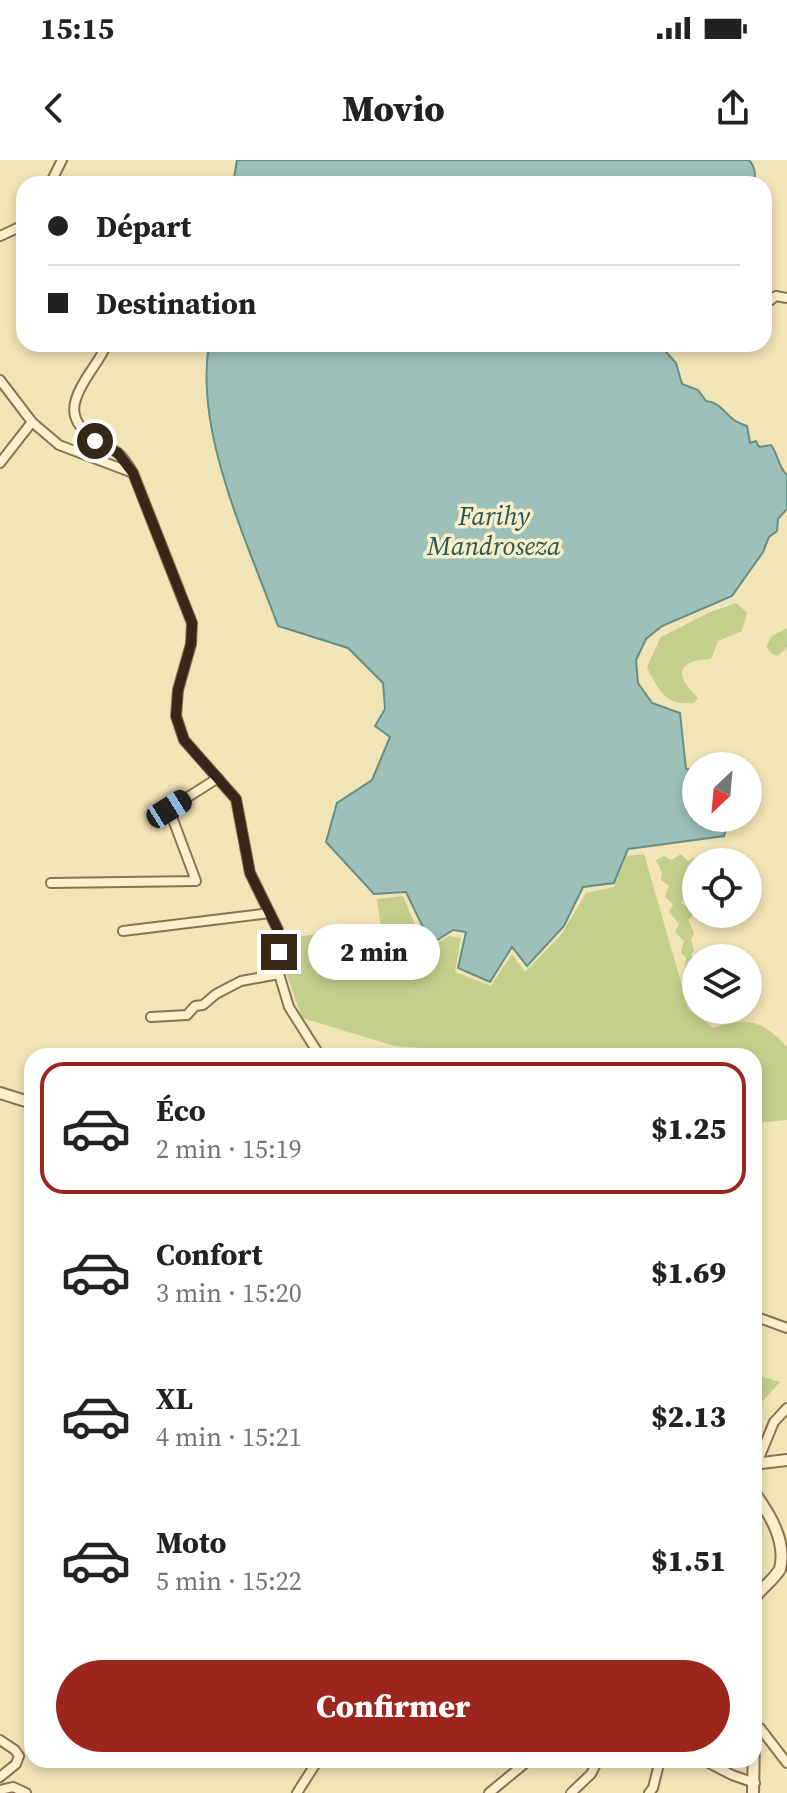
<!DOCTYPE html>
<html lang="fr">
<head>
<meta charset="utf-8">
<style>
  :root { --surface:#fff; --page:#f6f6f6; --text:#222; --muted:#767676; --line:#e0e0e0; --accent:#9c251d }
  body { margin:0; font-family:"Source Serif 4",serif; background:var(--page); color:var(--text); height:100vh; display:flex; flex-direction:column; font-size:30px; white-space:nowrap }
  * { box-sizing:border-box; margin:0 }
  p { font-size:26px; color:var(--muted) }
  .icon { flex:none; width:44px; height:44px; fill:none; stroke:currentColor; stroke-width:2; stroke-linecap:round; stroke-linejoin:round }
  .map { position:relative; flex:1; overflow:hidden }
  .panel { position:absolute; left:24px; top:888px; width:738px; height:720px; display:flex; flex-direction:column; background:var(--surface); border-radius:24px; box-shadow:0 4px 12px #0003 }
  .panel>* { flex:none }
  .top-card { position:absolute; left:16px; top:16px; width:756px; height:176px; border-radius:24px; box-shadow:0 4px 12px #0003; display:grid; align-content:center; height:176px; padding:0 32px; background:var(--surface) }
  .needle { width:52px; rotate:206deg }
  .buttons { position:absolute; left:682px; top:592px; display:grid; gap:16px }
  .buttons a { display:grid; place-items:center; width:80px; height:80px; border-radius:50%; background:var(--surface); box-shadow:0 4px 12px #0003; font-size:40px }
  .end { position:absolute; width:36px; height:36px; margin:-18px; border:10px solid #352818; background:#fff; box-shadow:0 0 0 4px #fff }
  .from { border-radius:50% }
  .bubble { position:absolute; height:56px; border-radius:28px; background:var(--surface); box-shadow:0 4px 12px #0003; font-size:26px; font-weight:800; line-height:56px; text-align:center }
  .car { position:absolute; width:24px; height:48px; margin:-24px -12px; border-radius:10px; box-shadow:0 0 6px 2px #0007; background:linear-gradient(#222 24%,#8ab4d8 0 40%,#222 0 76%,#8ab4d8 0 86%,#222 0) }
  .top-card b { display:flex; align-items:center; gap:28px; height:76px; font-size:30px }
  .top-card b+b { border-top:2px solid var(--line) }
  .top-card i { width:20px; height:20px; background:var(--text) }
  ul { padding:14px 0 0; list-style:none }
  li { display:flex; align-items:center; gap:24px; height:132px; margin:0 16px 12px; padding:0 16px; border:4px solid transparent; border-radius:24px }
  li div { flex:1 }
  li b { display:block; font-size:30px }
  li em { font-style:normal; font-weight:800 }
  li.active { border-color:var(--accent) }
  li>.icon { width:72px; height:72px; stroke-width:1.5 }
  .primary-button { display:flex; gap:16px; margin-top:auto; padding:16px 32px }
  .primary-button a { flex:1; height:92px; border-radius:48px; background:var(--accent); color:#fff; font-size:32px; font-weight:800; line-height:92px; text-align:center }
  .status { display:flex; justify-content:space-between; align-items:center; height:56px; padding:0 40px; background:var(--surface); direction:ltr }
  .status svg { height:22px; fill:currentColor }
  header { display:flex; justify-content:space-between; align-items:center; height:104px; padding:0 32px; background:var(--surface); font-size:36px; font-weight:800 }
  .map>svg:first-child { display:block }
</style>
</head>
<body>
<div class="status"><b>15:15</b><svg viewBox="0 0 49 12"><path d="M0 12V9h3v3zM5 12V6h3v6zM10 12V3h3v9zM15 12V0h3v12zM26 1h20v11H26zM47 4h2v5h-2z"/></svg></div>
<header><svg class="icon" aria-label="back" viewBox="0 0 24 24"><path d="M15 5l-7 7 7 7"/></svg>Movio<svg class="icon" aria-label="share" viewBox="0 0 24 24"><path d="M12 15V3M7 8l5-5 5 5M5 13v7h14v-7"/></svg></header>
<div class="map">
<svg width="787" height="1633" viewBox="0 0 787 1633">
  <rect width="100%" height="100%" fill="#f1e4b7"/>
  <g fill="#c3cf8b">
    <path d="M736,443L747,453L742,471L718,481L711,499C675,501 675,515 698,538L694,543C666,546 658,530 647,507L661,477L708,453Z"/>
    <polygon points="787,468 787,487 778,496 772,494 766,487 772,476"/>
    <path d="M644,694L689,850L713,868C748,857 762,860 787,887V960L754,963V896H468L463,891L395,886L302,858L285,810L287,778L381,766L377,739L403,736L426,790L449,776L461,778L455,812L491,826L512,794L525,812L561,775L586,733L614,727L627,696Z"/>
    <polygon points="681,694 688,701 693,698 700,700 707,695 711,702 696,702 696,721 692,719 681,743 695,753 688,760 694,773 691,780 694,790 691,795 694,800 696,816 691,816 685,810 686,797 681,793 684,781 675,772 679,764 669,752 673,745 665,736 669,726 661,720 662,713 656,700 664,696 671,700"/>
    <polygon points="754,1207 757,1207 757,1215 780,1222 759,1245 754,1244"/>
  </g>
  <g fill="#9dc1b9" stroke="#658e87" stroke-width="2">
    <path d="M237,0H749C755,6 756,16 754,24H233Z"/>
    <path d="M209,184H659L676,203L682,224L698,230L706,241C720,242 724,253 734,260C738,263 742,264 747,266L750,283L756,281L759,287L771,285C778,294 778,307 787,315V349L778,359L777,371L769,377L763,392L732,436L662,466L646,479L636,500L638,523L652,543L680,553L686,609L696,611V658H729L724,676L628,689L614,723L583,727L564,766L527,806L512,787L490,822L458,808L466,772L453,770L431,784L406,732L374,734L326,682L337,643L372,620L390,577L375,566L385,549L383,523L348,488L278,466C248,383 194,273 209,184Z"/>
  </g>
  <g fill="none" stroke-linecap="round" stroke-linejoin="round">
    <g stroke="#887252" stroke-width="12">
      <g id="minor">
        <polyline points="50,24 62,0"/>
        <polyline points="0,76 24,65"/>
        <polyline points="764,145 776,136 787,138"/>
        <path d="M107,184C99,203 82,219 76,239C66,269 99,280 118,293C125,299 129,306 133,313L192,463L191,484L178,530L176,556L184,580L236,639L250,713L278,770L279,814L289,847L320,896"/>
        <polyline points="0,220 32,262 59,285 133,313"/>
        <polyline points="0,303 32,262"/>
        <polyline points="51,723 196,721 169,649 218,618"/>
        <polyline points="123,771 270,753"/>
        <polyline points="151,857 187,855 195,846 203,845 216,834 241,821 279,814"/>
        <polyline points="754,1156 787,1168"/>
        <polyline points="757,1303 774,1262 787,1248"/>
        <polyline points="754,1567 760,1568 787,1603"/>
        <polyline points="0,1580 15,1590 19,1596 16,1604 0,1617"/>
        <polyline points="703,1600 732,1615 755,1623"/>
        <polyline points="0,1630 13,1627 26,1633"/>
        <polyline points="297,1633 318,1600"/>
        <polyline points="489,1633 529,1600"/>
        <polyline points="571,1633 591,1614 598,1600"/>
        <polyline points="649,1633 653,1628 660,1600"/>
      </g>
    </g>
    <g stroke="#887252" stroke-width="14">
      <g id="tertiary">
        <polyline points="0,933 32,943"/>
        <polyline points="754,1304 787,1300"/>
        <path d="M754,1332C769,1353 787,1381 780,1409C774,1420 761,1428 754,1439"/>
        <polyline points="753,1633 754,1580"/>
      </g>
    </g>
    <use href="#minor" stroke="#fcf1cb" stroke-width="8"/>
    <use href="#tertiary" stroke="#fcf1cb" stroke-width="10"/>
  </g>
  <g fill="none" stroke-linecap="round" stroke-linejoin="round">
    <polyline stroke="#352818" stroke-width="10" points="95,281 118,293 133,313 192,463 191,484 178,530 176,556 184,580 236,639 250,713 278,770 279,792"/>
  </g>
  <g text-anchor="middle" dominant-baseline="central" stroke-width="7" stroke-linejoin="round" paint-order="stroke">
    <g font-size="26" font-style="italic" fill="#265757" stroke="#f8eec8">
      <text x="494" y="356">Farihy<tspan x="494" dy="30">Mandroseza</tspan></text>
    </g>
  </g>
</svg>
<div class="buttons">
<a><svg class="needle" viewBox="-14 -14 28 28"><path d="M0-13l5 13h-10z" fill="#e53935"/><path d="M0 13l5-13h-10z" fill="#767676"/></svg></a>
<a><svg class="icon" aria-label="locate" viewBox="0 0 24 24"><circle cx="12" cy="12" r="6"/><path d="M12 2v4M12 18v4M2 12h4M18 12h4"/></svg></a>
<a><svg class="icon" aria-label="layers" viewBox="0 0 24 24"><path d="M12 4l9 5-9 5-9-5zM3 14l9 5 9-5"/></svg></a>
</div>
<i class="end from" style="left:95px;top:281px"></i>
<i class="end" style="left:279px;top:792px"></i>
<div class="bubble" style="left:308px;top:764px;width:132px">2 min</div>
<i class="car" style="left:169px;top:649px;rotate:58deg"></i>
<div class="top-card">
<b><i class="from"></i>Départ</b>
<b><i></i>Destination</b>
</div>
<section class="panel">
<ul>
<li class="active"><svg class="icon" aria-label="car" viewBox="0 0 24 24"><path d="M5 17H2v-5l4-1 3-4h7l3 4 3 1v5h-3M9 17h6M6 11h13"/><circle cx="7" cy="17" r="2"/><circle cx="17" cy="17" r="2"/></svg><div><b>Éco</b><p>2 min · 15:19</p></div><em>$1.25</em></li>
<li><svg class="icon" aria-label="car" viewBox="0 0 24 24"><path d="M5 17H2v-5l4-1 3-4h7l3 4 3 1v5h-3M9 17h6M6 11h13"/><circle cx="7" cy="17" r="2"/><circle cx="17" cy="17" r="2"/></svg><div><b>Confort</b><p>3 min · 15:20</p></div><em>$1.69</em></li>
<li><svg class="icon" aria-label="car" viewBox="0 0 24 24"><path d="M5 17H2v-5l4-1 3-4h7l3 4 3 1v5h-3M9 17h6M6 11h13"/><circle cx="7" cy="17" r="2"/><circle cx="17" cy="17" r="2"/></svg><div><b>XL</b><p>4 min · 15:21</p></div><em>$2.13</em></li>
<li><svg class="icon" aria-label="car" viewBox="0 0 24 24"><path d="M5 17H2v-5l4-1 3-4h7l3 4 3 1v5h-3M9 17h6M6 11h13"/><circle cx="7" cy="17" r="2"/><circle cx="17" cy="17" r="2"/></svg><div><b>Moto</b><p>5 min · 15:22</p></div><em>$1.51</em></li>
</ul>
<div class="primary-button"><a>Confirmer</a></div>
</section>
</div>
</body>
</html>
